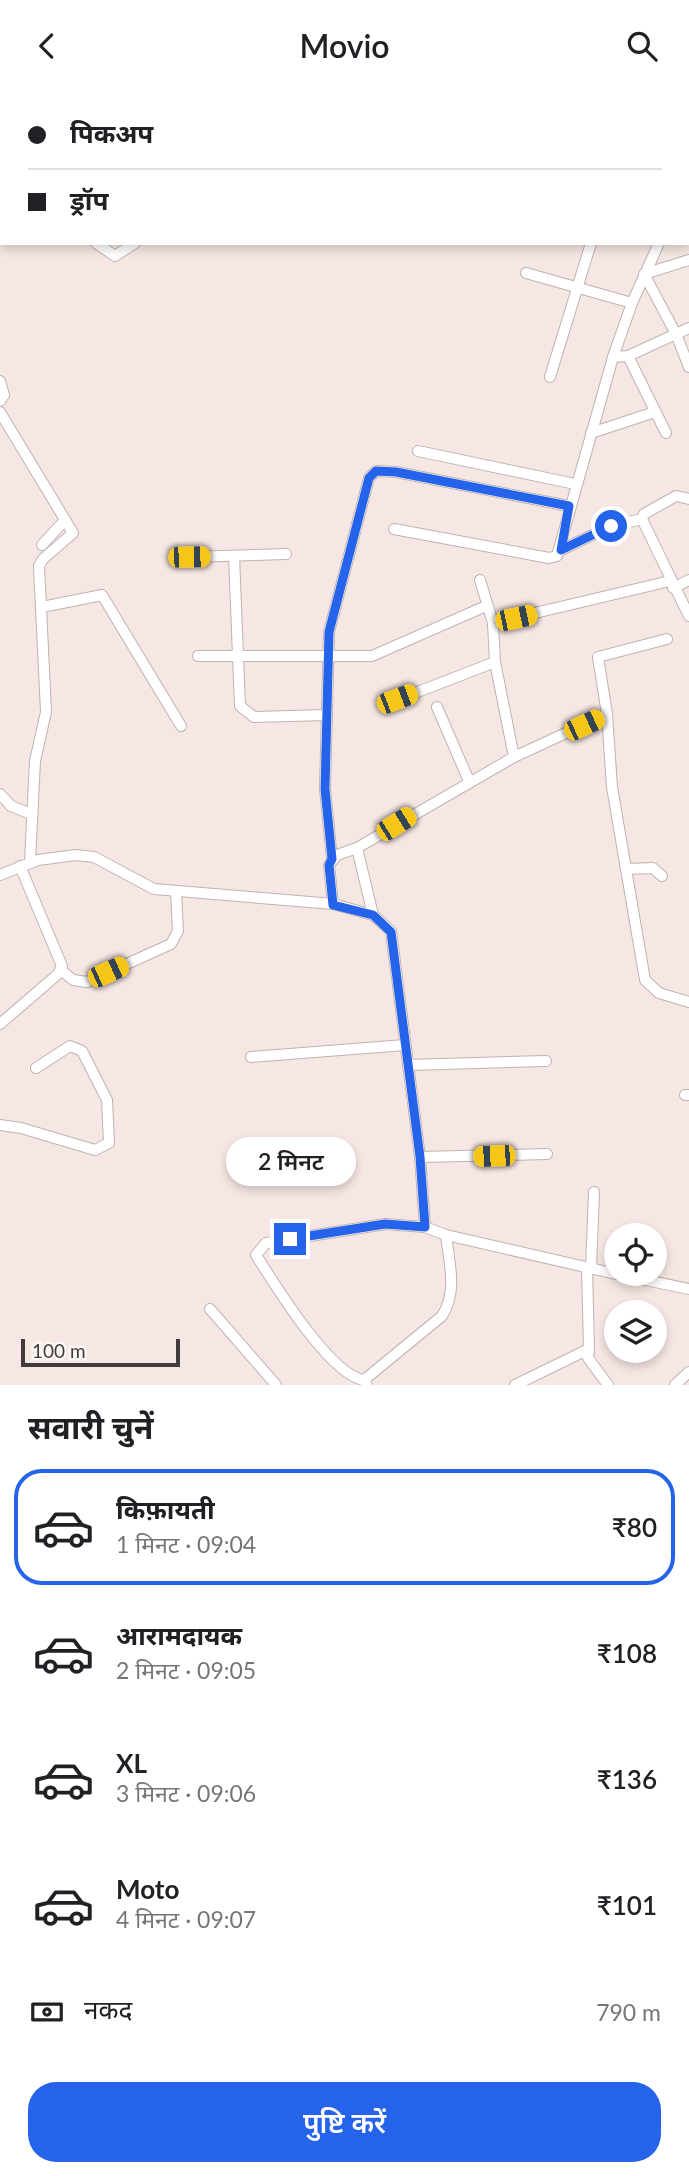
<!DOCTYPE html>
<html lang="hi">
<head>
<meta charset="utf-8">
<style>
  :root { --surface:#fff; --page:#f2f2f2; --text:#202124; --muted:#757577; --line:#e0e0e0; --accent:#2563eb }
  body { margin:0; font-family:Lato,"Noto Sans Devanagari",sans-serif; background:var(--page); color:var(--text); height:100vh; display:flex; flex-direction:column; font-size:26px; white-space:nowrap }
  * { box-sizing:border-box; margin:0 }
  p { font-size:23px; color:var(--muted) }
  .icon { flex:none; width:38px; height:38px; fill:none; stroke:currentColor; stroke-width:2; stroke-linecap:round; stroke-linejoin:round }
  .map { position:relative; height:1294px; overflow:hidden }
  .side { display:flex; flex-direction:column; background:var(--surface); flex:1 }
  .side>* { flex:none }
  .banner { position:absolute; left:0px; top:0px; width:690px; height:154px; box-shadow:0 4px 10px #0003; display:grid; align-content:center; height:154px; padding:0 28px; background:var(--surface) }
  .tools { position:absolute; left:604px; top:1132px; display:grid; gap:14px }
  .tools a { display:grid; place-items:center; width:63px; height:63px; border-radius:50%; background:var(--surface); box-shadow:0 4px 10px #0003; font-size:35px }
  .scale { position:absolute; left:21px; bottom:18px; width:159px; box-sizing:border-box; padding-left:7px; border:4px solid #413b3a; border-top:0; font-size:19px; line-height:24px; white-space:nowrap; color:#413b3a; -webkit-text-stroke:5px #fdf7f5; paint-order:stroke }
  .end { position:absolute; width:32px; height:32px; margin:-16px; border:9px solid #2563eb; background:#fff; box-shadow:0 0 0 4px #fff }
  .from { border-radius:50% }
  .bubble { position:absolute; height:49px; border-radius:24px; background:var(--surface); box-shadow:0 4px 10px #0003; font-size:23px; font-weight:600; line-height:49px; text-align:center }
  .car { position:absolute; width:21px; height:42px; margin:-21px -10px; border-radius:9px; box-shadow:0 0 5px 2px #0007; background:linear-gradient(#f5c518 24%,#345 0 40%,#f5c518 0 76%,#345 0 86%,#f5c518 0) }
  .banner b { display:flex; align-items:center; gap:24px; height:66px; font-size:26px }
  .banner b+b { border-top:2px solid var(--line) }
  .banner i { width:18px; height:18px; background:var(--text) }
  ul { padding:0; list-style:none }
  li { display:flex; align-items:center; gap:21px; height:116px; margin:0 14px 10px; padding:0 14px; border:4px solid transparent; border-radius:28px }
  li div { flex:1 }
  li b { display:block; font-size:26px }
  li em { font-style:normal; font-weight:600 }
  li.current { border-color:var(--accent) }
  li>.icon { width:63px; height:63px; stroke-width:1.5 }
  h2 { padding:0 28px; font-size:32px; line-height:84px }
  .pay { display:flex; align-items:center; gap:18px; height:77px; padding:0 28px; font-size:26px }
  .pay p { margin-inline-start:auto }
  .button { display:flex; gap:14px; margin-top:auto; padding:14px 28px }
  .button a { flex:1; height:80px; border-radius:28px; background:var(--accent); color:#fff; font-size:28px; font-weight:600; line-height:80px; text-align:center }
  header { display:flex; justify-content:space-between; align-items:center; height:91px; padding:0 28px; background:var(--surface); font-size:32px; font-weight:600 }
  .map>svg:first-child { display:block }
</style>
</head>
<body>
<header><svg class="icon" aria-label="back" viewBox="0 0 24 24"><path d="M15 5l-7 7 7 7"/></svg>Movio<svg class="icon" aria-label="search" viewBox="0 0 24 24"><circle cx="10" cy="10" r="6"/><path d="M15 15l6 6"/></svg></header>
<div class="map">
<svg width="689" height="1294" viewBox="0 0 689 1294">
  <rect width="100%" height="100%" fill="#f7e7e4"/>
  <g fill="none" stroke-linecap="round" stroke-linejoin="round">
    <g stroke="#c1b2af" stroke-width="12">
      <g id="minor">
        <polyline points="43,0 44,2"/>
        <polyline points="402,0 404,2"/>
        <polyline points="465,0 466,2"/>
        <polyline points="82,2 85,0"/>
        <polyline points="131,2 133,0"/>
        <polyline points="228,2 230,0"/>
        <polyline points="319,2 321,0"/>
        <polyline points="688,46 689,46"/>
        <polyline points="688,91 689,89"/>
        <polyline points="96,152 115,165 135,152"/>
        <polyline points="689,169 644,183 676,243 689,276"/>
        <polyline points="526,182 632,212"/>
        <polyline points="628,265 666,342"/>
        <polyline points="613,266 632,212 659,152"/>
        <polyline points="550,286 591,152"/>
        <polyline points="0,290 4,304 0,310"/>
        <polyline points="0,321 73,442 43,468 39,475 46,621 35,670 30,771"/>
        <polyline points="591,342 655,321"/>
        <polyline points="418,360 575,393"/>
        <polyline points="689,408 676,405 644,423 642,428 689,525"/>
        <polyline points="394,438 549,467 557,465 613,266 628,265 689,237"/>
        <polyline points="42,454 65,429"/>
        <polyline points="561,459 611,435 642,428"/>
        <polyline points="234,465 240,615 254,626 327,624"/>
        <polyline points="189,466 286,463"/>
        <polyline points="673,497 689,489"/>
        <polyline points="42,516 102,504 181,635"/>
        <polyline points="493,532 670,490"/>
        <polyline points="198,565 372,565 486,515"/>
        <polyline points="397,609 495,571"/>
        <polyline points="437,616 469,690"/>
        <polyline points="607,623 612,696 626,778"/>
        <polyline points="514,666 607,623 598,566 667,548"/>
        <polyline points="0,703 11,715 31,723"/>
        <polyline points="357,757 373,824"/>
        <polyline points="332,768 325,698 329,541 369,387 376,380 396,381 569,415"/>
        <polyline points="0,784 38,769 76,764 94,766 154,798 333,813 373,824 391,840 420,1066 425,1136 446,1144 616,1183"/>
        <polyline points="662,785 653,777 626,778 645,889 659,902 689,911"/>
        <polyline points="333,813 329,774 337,764 357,757 514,666 495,571 493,532 480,489"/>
        <polyline points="61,879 73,889 87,891 171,853 178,840 176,800"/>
        <polyline points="0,933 58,883 62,875 20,775"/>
        <polyline points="251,966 405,954"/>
        <polyline points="408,974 546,970"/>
        <polyline points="685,1004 689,1004"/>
        <polyline points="0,1034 21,1037 95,1059 109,1052 107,1009 82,960 70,955 36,977"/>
        <polyline points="420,1066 547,1063"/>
        <polyline points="591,1178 594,1101"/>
        <polyline points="617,1183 689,1198"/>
        <polyline points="210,1218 276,1294"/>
        <polyline points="589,1258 588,1267 608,1294"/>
        <path d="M364,1289C330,1284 275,1194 256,1164L266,1152L385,1133L425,1136"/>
        <path d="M367,1294L364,1289L442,1225C458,1200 449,1172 446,1144"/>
        <polyline points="515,1294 589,1258 587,1177"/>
        <polyline points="675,1294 689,1281"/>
      </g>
    </g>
    <use href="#minor" stroke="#fff" stroke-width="10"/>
  </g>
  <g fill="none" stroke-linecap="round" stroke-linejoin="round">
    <polyline stroke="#2563eb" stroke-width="9" points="290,1148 385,1133 425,1136 420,1066 391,841 373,824 333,814 329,774 332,768 325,698 329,541 369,387 376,380 396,381 569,415 561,459 611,435"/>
  </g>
</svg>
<div class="tools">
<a><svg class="icon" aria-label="locate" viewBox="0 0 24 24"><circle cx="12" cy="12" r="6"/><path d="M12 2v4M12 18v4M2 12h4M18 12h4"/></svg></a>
<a><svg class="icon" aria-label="layers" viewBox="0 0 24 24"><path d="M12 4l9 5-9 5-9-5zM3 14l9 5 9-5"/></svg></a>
</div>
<div class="scale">100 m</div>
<i class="end from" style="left:611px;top:435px"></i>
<i class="end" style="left:290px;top:1148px"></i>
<div class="bubble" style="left:226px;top:1046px;width:130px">2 मिनट</div>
<i class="car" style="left:189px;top:466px;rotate:89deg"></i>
<i class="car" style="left:516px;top:527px;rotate:78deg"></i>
<i class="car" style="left:397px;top:608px;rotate:69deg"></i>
<i class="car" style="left:584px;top:634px;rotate:65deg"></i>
<i class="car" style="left:396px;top:733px;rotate:58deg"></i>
<i class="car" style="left:108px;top:881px;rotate:66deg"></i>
<i class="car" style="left:494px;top:1065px;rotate:268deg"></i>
<div class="banner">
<b><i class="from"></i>पिकअप</b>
<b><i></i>ड्रॉप</b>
</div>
</div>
<section class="side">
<h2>सवारी चुनें</h2>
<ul>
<li class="current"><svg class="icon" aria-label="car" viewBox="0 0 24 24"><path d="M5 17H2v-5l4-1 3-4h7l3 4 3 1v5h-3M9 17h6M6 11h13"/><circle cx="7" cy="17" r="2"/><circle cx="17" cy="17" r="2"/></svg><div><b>किफ़ायती</b><p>1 मिनट · 09:04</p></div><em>₹80</em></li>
<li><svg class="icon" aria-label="car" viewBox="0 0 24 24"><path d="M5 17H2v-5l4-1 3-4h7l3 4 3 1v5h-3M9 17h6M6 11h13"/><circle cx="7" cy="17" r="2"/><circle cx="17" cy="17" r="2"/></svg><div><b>आरामदायक</b><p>2 मिनट · 09:05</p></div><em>₹108</em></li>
<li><svg class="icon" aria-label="car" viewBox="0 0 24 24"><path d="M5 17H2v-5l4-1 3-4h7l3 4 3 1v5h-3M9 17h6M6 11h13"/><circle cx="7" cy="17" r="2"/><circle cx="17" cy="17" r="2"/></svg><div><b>XL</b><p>3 मिनट · 09:06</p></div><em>₹136</em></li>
<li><svg class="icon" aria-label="car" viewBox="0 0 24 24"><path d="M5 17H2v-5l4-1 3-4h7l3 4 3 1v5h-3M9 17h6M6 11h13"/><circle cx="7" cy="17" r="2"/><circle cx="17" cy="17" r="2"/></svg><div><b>Moto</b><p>4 मिनट · 09:07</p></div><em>₹101</em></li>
</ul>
<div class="pay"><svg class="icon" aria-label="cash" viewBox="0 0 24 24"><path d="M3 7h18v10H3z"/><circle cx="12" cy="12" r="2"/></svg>नकद<p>790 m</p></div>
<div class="button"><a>पुष्टि करें</a></div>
</section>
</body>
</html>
